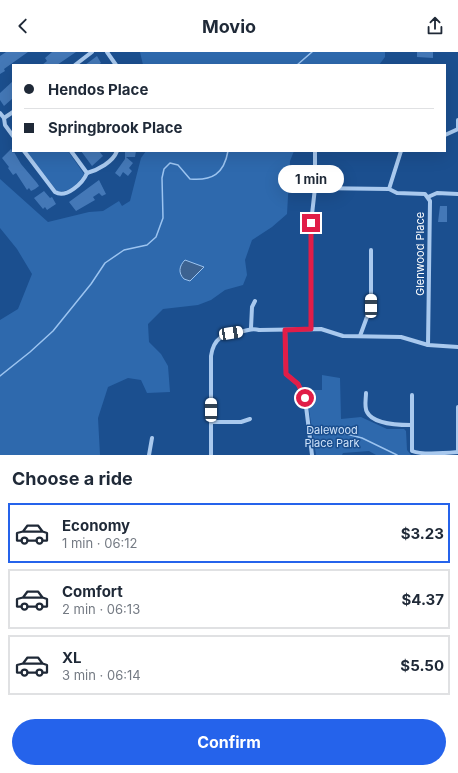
<!DOCTYPE html>
<html lang="en">
<head>
<meta charset="utf-8">
<style>
  :root { --surface:#fff; --page:#f6f6f7; --text:#1f2937; --muted:#747a83; --line:#e0e1e3; --accent:#2563eb }
  body { margin:0; font-family:Inter,sans-serif; background:var(--page); color:var(--text); height:100vh; display:flex; flex-direction:column; font-size:15px; white-space:nowrap }
  * { box-sizing:border-box; margin:0 }
  p { font-size:13px; color:var(--muted) }
  .icon { flex:none; width:22px; height:22px; fill:none; stroke:currentColor; stroke-width:2; stroke-linecap:round; stroke-linejoin:round }
  .map { position:relative; height:403px; overflow:hidden }
  .details { display:flex; flex-direction:column; background:var(--surface); flex:1 }
  .details>* { flex:none }
  .hud { position:absolute; left:12px; top:12px; width:434px; height:88px; border-radius:0px; box-shadow:0 4px 16px #0002; display:grid; align-content:center; height:88px; padding:0 12px; background:var(--surface) }
  .end { position:absolute; width:18px; height:18px; margin:-9px; border:5px solid #e11d48; background:#fff; box-shadow:0 0 0 2px #fff }
  .from { border-radius:50% }
  .bubble { position:absolute; height:28px; border-radius:14px; background:var(--surface); box-shadow:0 4px 16px #0002; font-size:13px; font-weight:700; line-height:28px; text-align:center }
  .car { position:absolute; width:12px; height:24px; margin:-12px -6px; border-radius:5px; box-shadow:0 0 3px 1px #0007; background:linear-gradient(#fff 24%,#345 0 40%,#fff 0 76%,#345 0 86%,#fff 0) }
  .hud b { display:flex; align-items:center; gap:14px; height:38px; font-size:15px }
  .hud b+b { border-top:1px solid var(--line) }
  .hud i { width:10px; height:10px; background:var(--text) }
  ul { padding:0; list-style:none }
  li { display:flex; align-items:center; gap:12px; height:60px; margin:0 8px 6px; padding:0 4px; border:2px solid var(--line); border-radius:0px }
  li div { flex:1 }
  li b { display:block; font-size:15px }
  li em { font-style:normal; font-weight:700 }
  li.selected { border-color:var(--accent) }
  li>.icon { width:36px; height:36px; stroke-width:1.5 }
  h2 { padding:0 12px; font-size:18px; line-height:48px }
  .action { display:flex; gap:8px; margin-top:auto; padding:8px 12px }
  .action a { flex:1; height:46px; border-radius:24px; background:var(--accent); color:#fff; font-size:16px; font-weight:700; line-height:46px; text-align:center }
  header { display:flex; justify-content:space-between; align-items:center; height:52px; padding:0 12px; background:var(--surface); font-size:18px; font-weight:700 }
  .map>svg:first-child { display:block }
</style>
</head>
<body>
<header><svg class="icon" aria-label="back" viewBox="0 0 24 24"><path d="M15 5l-7 7 7 7"/></svg>Movio<svg class="icon" aria-label="share" viewBox="0 0 24 24"><path d="M12 15V3M7 8l5-5 5 5M5 13v7h14v-7"/></svg></header>
<div class="map">
<svg width="458" height="403" viewBox="0 0 458 403">
  <rect width="100%" height="100%" fill="#1b4f8f"/>
  <g fill="#2e69ad">
    <polygon points="140,0 385,0 385,5 379,13 143,13"/>
    <path d="M26,99H68L84,122C80,131 67,142 57,139Z"/>
    <polygon points="146,99 294,99 290,109 287,162 272,175 252,188 245,208 247,223 243,233 225,238 211,248 198,253 163,257 148,272 149,290 161,302 168,314 170,340 147,341 141,328 128,326 108,335 98,366 100,403 0,403 0,268 18,257 32,222 17,197 0,176 0,127 48,170 89,160 103,159 119,149 122,154 130,149 141,106"/>
    <polygon points="322,323 340,326 341,367 361,365 387,377 404,377 406,379 407,398 411,403 376,403 369,399 343,401 342,403 316,403 306,338 322,338"/>
  </g>
  <path fill="#3c6290" stroke="#9cc4f0" d="M185,208L204,215L190,229L184,227C178,221 179,214 185,208Z"/>
  <g fill="none" stroke-linecap="round" stroke-linejoin="round">
    <g stroke="#9cc4f0" stroke-width="1.5">
      <polyline points="297,13 312,0"/>
      <path d="M0,324L30,300L53,279L91,232L105,211L124,198L147,193L156,185L163,166L162,126L164,117L170,111L178,113L190,127C212,129 224,122 228,99"/>
      <polyline points="335,379 362,386 397,403"/>
    </g>
  </g>
  <g fill="#4478b7">
    <polygon points="6,0 28,0 4,17 5,19 0,22 0,4"/>
    <polygon points="52,0 76,0 57,13 42,13 47,9 45,6"/>
    <polygon points="417,0 433,0 433,6 417,5"/>
    <polygon points="97,4 101,11 98,13 85,13"/>
    <polygon points="13,29 13,46 4,54 0,48 0,41"/>
    <polygon points="11,97 13,101 14,100 21,112 37,131 39,134 35,137 31,139 29,136 27,138 16,121 13,123 8,116 9,115 2,106"/>
    <polygon points="81,99 99,99 103,104 92,114"/>
    <polygon points="125,99 136,99 135,105 126,105 133,111 129,116 132,119 128,124 123,120 120,125 115,121 125,107"/>
    <polygon points="99,128 106,142 102,144 99,141 93,145 95,148 76,159 69,150"/>
    <polygon points="44,139 50,146 52,145 56,152 47,158 45,155 43,157 34,146"/>
    <polygon points="440,154 447,154 447,170 438,170"/>
  </g>
  <g fill="none" stroke-linecap="round" stroke-linejoin="round">
    <g stroke="#a9c9ee" stroke-width="4">
      <polyline points="107,0 116,13"/>
      <polyline points="75,13 92,0"/>
      <polyline points="0,61 4,66 5,73 13,84"/>
      <polyline points="4,66 13,60"/>
      <polyline points="458,77 458,68"/>
      <polyline points="445,83 458,77"/>
      <path d="M24,99L55,140C66,147 83,131 87,121"/>
      <polyline points="71,99 87,121"/>
      <polyline points="401,99 389,137 397,141 425,142 430,149 428,293"/>
      <path d="M87,121C98,118 113,110 117,99"/>
      <polyline points="315,136 389,137"/>
      <polyline points="428,145 437,141 458,142"/>
      <polyline points="251,276 252,255 255,249"/>
      <polyline points="311,277 311,171 315,136 315,99"/>
      <polyline points="285,278 286,322 298,332 305,346 312,403"/>
      <polyline points="360,284 371,254 371,198"/>
      <path d="M366,341C366,347 364,355 367,360C373,372 400,373 411,373"/>
      <path d="M412,343V399C421,403 447,401 458,400"/>
      <polyline points="458,355 458,400"/>
      <polyline points="211,370 241,370 250,367"/>
      <polyline points="149,403 152,386"/>
      <path d="M211,403V304C214,283 225,283 244,279C250,278 252,276 259,278L321,277L343,284L401,285L428,293L458,295"/>
    </g>
  </g>
  <g fill="none" stroke-linecap="round" stroke-linejoin="round">
    <polyline stroke="#e11d48" stroke-width="5" points="305,346 298,332 286,322 285,278 311,277 311,171"/>
  </g>
  <g text-anchor="middle" dominant-baseline="central" stroke-width="3" stroke-linejoin="round" paint-order="stroke">
    <g font-size="11" fill="#fff" stroke="#1b4f8f">
      <text transform="translate(420 202) rotate(-90)">Glenwood Place</text>
    </g>
    <g font-size="11" fill="#cfe3fa" stroke="#1b4f8f">
      <text x="332" y="378">Dalewood<tspan x="332" dy="13">Place Park</tspan></text>
    </g>
  </g>
</svg>
<i class="end from" style="left:305px;top:346px"></i>
<i class="end" style="left:311px;top:171px"></i>
<div class="bubble" style="left:278px;top:113px;width:66px">1 min</div>
<i class="car" style="left:371px;top:254px;rotate:0deg"></i>
<i class="car" style="left:231px;top:281px;rotate:81deg"></i>
<i class="car" style="left:211px;top:358px;rotate:0deg"></i>
<div class="hud">
<b><i class="from"></i>Hendos Place</b>
<b><i></i>Springbrook Place</b>
</div>
</div>
<section class="details">
<h2>Choose a ride</h2>
<ul>
<li class="selected"><svg class="icon" aria-label="car" viewBox="0 0 24 24"><path d="M5 17H2v-5l4-1 3-4h7l3 4 3 1v5h-3M9 17h6M6 11h13"/><circle cx="7" cy="17" r="2"/><circle cx="17" cy="17" r="2"/></svg><div><b>Economy</b><p>1 min · 06:12</p></div><em>$3.23</em></li>
<li><svg class="icon" aria-label="car" viewBox="0 0 24 24"><path d="M5 17H2v-5l4-1 3-4h7l3 4 3 1v5h-3M9 17h6M6 11h13"/><circle cx="7" cy="17" r="2"/><circle cx="17" cy="17" r="2"/></svg><div><b>Comfort</b><p>2 min · 06:13</p></div><em>$4.37</em></li>
<li><svg class="icon" aria-label="car" viewBox="0 0 24 24"><path d="M5 17H2v-5l4-1 3-4h7l3 4 3 1v5h-3M9 17h6M6 11h13"/><circle cx="7" cy="17" r="2"/><circle cx="17" cy="17" r="2"/></svg><div><b>XL</b><p>3 min · 06:14</p></div><em>$5.50</em></li>
</ul>
<div class="action"><a>Confirm</a></div>
</section>
</body>
</html>
